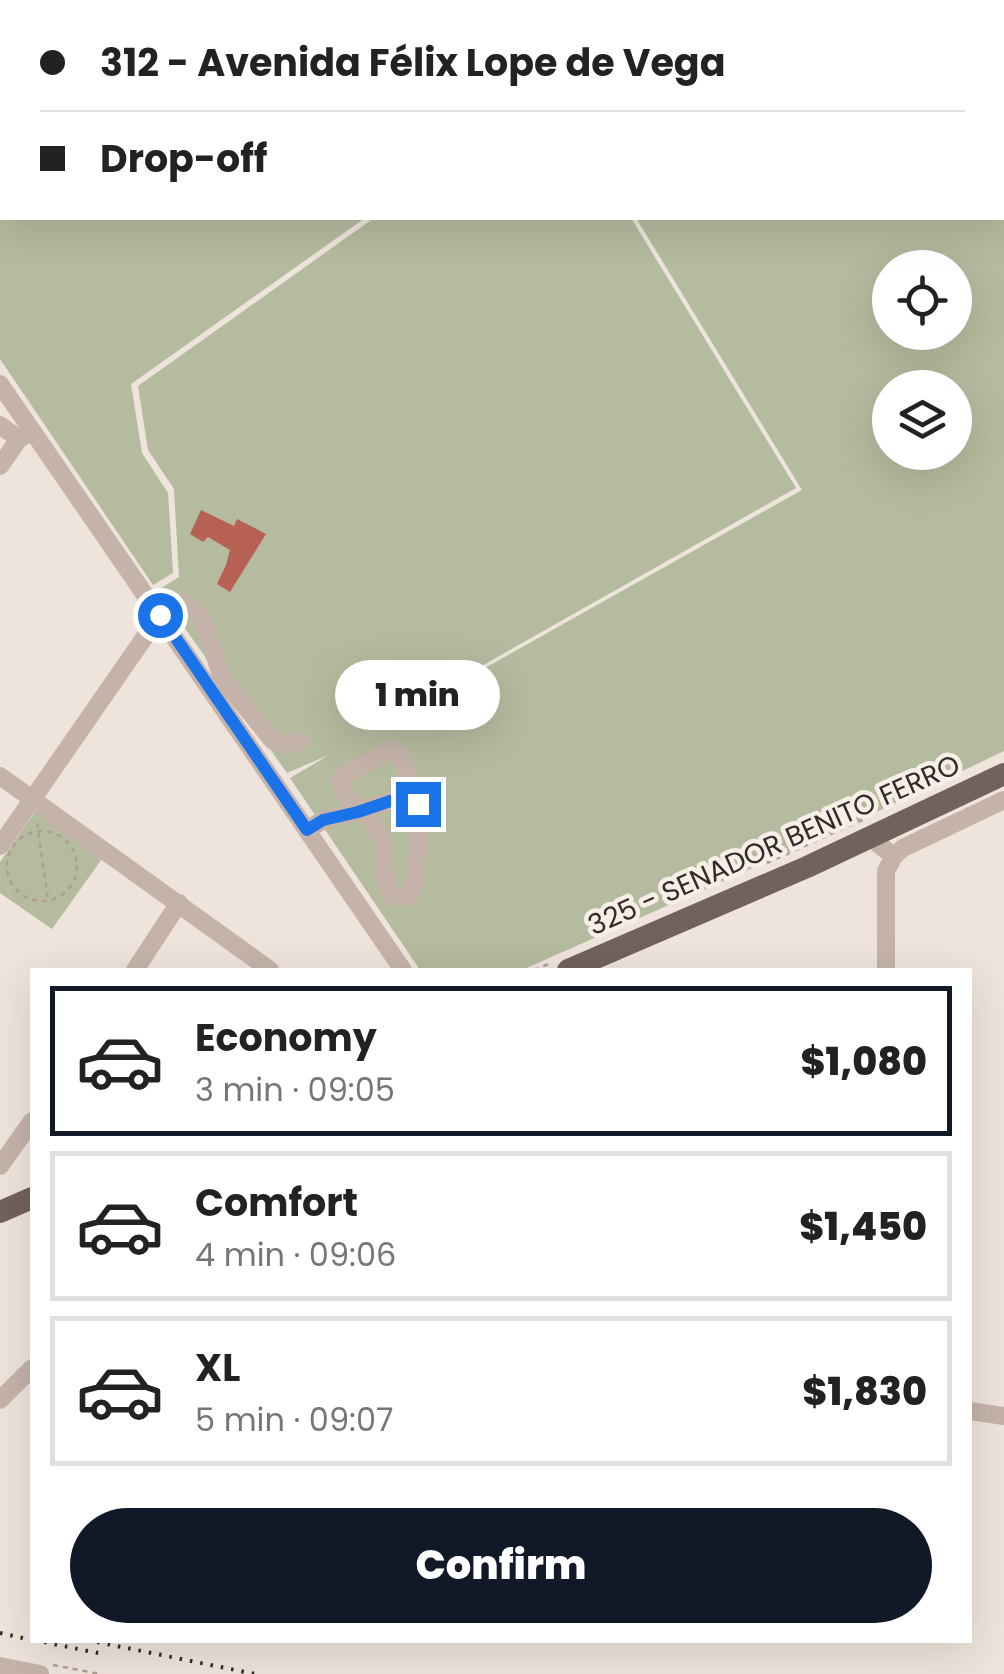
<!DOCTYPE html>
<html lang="en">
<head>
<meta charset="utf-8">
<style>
  :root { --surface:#fff; --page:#f6f6f6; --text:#222; --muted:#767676; --line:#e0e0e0; --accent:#111827 }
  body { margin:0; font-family:Poppins,sans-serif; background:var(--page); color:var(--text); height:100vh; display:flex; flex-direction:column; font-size:38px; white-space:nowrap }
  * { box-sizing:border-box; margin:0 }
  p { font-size:32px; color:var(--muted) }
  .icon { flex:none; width:55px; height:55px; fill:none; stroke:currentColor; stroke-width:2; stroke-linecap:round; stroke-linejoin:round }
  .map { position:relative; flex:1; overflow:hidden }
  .panel { position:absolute; left:30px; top:968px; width:942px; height:675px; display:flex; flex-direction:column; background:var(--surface); border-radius:0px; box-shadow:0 10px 40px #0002 }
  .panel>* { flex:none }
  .top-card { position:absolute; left:0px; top:0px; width:1005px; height:220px; box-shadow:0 10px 40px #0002; display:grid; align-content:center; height:220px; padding:0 40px; background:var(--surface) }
  .tools { position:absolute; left:872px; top:250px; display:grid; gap:20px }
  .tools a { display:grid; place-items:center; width:100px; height:100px; border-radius:50%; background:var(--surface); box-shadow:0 10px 40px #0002; font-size:50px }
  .end { position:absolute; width:45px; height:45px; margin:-22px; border:12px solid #1a73e8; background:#fff; box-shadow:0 0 0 5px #fff }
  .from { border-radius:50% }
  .bubble { position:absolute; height:70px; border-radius:35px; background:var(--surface); box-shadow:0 10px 40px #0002; font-size:32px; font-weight:800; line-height:70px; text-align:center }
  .top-card b { display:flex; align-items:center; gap:35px; height:95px; font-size:38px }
  .top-card b+b { border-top:2px solid var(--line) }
  .top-card i { width:25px; height:25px; background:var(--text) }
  ul { padding:18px 0 0; list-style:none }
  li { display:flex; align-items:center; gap:30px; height:150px; margin:0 20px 15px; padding:0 20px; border:5px solid var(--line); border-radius:0px }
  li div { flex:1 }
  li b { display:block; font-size:38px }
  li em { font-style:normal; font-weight:800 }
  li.current { border-color:var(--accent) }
  li>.icon { width:90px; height:90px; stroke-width:1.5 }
  .cta { display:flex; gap:20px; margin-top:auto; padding:20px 40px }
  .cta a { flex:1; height:115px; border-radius:60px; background:var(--accent); color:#fff; font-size:40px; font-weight:800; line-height:115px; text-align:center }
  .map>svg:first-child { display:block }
</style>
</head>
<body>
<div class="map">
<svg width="1004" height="1674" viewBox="0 0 1004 1674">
  <rect width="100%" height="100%" fill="#eee4dc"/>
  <g fill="#b4bb9e" fill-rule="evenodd">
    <path d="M291,0H1004V751L845,827L522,970H420L290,778L329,755L287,773L158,590L179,577L174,489L148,450L138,386L374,218H631L796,488L448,685L437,695L802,490L636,218H1002V2H286ZM890,268H955V332H890ZM890,388H955V452H890Z"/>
    <polygon points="2,129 2,218 365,218 131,384 142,453 168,493 173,573 153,585 0,359 0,130"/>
    <polygon points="37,809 104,856 52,929 0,893 0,862"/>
  </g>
  <polygon fill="#b66153" points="201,510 234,526 237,519 266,534 230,592 217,584 226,565 230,550 208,537 203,542 190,534"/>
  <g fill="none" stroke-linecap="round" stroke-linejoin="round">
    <g stroke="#b09e94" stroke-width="2.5" stroke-dasharray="5 5" stroke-linecap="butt">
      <polyline points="984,0 985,2"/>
      <polyline points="1002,27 1004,30"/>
      <polyline points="37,823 48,899"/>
      <circle cx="42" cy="866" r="35"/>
      <polyline points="767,863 869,817"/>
      <polyline points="534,970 551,963"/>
      <polyline points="53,1665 100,1674"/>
    </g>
    <g stroke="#c5b3aa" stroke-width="18">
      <polyline points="46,0 47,2"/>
      <polyline points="241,2 247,0"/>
      <polyline points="2,77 2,86"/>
      <polyline points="0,384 403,970"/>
      <polyline points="0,425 19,439"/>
      <polyline points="0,466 19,439 32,431"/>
      <polyline points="0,776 270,970"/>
      <path d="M307,830L323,820L358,811L414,793C423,819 418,867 411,894C402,899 397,899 389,893C382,875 388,852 380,835C371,815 347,805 339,781L343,776L392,749L400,755L414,793"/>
      <polyline points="874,835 879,845 894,856 886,871 886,970"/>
      <path d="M0,846L160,615L181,602C192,604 197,611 203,620L222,678L273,741L286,745L301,741"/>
      <polyline points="894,856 903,848 1004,800"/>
      <polyline points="135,970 179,903"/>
      <polyline points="0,1166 32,1121"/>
      <polyline points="0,1400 32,1368"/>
      <polyline points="970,1411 1004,1416"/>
      <polyline points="0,1666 40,1674"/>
    </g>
    <g stroke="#73615b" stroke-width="22">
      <polyline points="568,970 807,867 1004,774"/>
      <polyline points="0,1212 32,1198"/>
    </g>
    <g stroke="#332b28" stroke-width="4" stroke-dasharray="2.5 8" stroke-linecap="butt">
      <polyline points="0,1633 32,1640"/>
      <polyline points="34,1640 103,1654"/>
      <polyline points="87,1640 255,1674"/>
    </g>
  </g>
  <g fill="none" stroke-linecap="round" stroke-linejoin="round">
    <polyline stroke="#1a73e8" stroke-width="12" points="160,615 307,830 323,820 358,812 414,793 418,804"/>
  </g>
  <g text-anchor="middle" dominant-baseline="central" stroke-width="9" stroke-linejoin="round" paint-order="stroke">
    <g font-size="28" fill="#332b28" stroke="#f7eee8">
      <text transform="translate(774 845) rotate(-24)">325 - SENADOR BENITO FERRO</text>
    </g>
  </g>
</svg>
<div class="tools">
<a><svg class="icon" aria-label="locate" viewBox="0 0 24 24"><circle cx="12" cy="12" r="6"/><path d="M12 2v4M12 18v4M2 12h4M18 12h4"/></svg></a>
<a><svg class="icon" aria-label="layers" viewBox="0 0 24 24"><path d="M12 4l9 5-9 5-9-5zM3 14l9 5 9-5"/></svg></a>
</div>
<i class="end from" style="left:160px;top:615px"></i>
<i class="end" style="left:418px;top:804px"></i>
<div class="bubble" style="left:335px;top:660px;width:165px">1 min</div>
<div class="top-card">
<b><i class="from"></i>312 - Avenida Félix Lope de Vega</b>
<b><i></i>Drop-off</b>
</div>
<section class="panel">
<ul>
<li class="current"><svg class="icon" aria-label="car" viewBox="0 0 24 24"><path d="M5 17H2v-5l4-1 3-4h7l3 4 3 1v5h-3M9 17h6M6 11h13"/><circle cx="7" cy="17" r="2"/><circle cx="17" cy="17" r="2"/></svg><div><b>Economy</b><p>3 min · 09:05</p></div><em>$1,080</em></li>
<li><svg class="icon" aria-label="car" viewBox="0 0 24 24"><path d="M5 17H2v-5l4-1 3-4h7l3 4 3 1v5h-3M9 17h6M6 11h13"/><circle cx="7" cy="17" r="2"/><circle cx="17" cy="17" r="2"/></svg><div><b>Comfort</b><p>4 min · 09:06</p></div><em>$1,450</em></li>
<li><svg class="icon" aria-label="car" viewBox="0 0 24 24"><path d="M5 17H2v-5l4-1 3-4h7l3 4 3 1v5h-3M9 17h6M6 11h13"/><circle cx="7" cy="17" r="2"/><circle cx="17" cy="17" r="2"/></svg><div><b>XL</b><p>5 min · 09:07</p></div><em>$1,830</em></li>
</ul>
<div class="cta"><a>Confirm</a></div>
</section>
</div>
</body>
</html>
